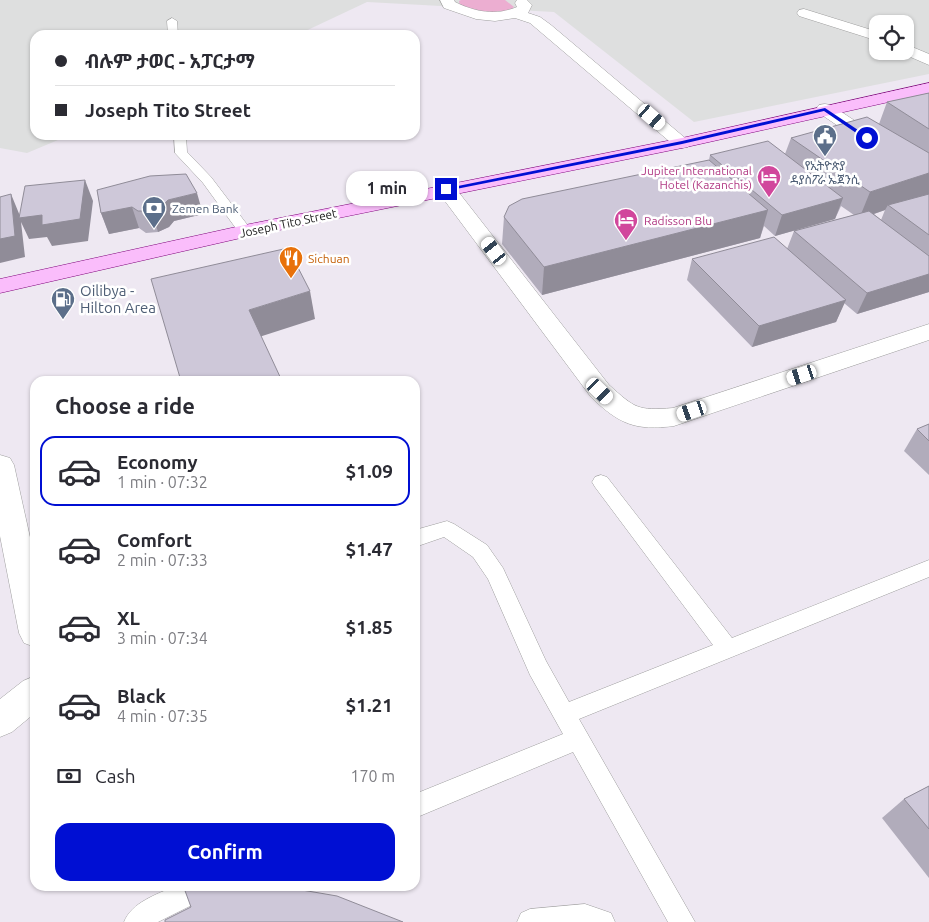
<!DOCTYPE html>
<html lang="en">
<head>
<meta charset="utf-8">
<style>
  :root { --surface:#fff; --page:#f2f2f3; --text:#2b2b33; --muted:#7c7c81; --line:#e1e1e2; --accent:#000fd3 }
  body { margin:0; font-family:Ubuntu,"Noto Sans Ethiopic",sans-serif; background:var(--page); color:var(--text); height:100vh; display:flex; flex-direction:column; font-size:19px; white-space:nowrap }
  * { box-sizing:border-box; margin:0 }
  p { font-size:16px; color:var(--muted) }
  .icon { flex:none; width:28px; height:28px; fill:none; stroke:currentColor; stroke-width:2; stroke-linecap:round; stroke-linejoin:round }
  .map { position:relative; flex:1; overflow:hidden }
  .details { position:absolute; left:30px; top:376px; width:390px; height:515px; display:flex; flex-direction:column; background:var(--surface); border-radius:15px; box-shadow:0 1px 4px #0004 }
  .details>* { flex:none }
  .guide { position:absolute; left:30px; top:30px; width:390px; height:110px; border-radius:15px; box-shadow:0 1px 4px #0004; display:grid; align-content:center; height:110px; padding:0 25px; background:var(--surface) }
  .fabs { position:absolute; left:869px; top:15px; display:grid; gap:10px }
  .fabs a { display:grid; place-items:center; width:45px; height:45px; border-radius:10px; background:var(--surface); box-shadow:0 1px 4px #0004; font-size:25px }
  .end { position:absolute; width:22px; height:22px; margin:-11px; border:6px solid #000fd3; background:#fff; box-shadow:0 0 0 2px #fff }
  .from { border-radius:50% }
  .bubble { position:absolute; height:35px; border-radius:15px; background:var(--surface); box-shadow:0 1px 4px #0004; font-size:16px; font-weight:700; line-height:35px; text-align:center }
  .car { position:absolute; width:15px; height:30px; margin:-15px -8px; border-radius:6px; box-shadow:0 0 4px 1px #0007; background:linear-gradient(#fff 24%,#345 0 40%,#fff 0 76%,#345 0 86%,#fff 0) }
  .guide b { display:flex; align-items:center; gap:18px; height:48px; font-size:19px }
  .guide b+b { border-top:1px solid var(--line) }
  .guide i { width:12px; height:12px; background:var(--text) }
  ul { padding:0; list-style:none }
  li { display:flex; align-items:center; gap:15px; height:70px; margin:0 10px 8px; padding:0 15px; border:2px solid transparent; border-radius:15px }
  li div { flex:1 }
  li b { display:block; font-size:19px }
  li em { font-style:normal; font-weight:700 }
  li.current { border-color:var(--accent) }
  li>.icon { width:45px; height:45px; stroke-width:1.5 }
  h2 { padding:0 25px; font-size:22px; line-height:60px }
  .pay { display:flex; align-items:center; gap:12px; height:55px; padding:0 25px; font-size:19px }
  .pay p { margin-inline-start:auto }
  .primary-button { display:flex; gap:10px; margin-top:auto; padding:10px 25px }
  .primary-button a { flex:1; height:58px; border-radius:15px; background:var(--accent); color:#fff; font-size:20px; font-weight:700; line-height:58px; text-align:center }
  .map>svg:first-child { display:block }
</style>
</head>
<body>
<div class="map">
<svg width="929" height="922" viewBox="0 0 929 922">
  <rect width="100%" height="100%" fill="#eee8f2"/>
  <path fill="#dedfdf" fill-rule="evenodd" d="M0,0H929V74L694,122L554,12L367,2L297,35H35V135H70L27,153L0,148ZM878,24H905V51H878Z"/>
  <path fill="#ecaed1" d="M461,0H505L514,7C501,20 475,10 460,6L459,1Z"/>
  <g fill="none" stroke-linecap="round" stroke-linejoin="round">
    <g stroke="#9e9e9e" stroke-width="1">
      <g id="lane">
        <polygon points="172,18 177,21 178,35 168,35 167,21"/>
        <polygon points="174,135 186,135 187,152 211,177 252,231 250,234 240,234 203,183 175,153"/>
        <polygon points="601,475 607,477 732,638 929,560 929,577 579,719 695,922 668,922 573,752 415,818 415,794 563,734 530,675 488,579 473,557 444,537 415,547 415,530 447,521 454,524 487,545 503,568 546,661 569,702 713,645 595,487 592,482 595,477"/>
        <path d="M175,886H216L212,895L158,922H124C132,902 156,895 175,886Z"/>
        <polygon points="585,904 611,913 615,922 517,922 521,913 530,909"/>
      </g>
    </g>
    <g stroke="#9e9e9e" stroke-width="1">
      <g id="street">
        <path d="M440,0H454L455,2C475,12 496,16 517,7L515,3L517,0H527L532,5L528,13L540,17L551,25L691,143L688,147L682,148L676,147L530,23L515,18L495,21L476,19L444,8Z"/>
        <polygon points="804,9 878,32 878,41 799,16 797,13 799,10"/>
        <polygon points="905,44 929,54 929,65 899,52 905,51"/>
        <polygon points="825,104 831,105 929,170 929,185 922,183 819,113 816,109 819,105"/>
        <path d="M446,183L453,185L609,385C635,408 637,411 673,408L929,324V340L674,426C635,431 619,424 591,397L439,193L436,189L439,185Z"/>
        <polygon points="0,455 10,458 14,465 35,560 35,647 24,643 19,633 0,536"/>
        <polygon points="35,676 35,713 12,732 0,737 0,699 23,681"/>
      </g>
    </g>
    <g stroke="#7e037a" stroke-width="1">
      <polygon id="secondary" points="929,83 929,93 682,148 245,237 0,293 0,279 245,225 682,138"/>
    </g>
    <use href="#lane" fill="#fff" fill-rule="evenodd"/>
    <use href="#street" fill="#fff" fill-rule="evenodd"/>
    <use href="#secondary" fill="#fabdfb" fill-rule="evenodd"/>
  </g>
  <g fill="#b1acbb" fill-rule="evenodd">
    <path d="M929,93V292L857,314L844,303L836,322L752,347L687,280L692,259L787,249L794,231L854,215L841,206L835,219L775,236L764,226L760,238L542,295L502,244L504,217L709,160L710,155L785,154L791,138L879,124L887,102ZM885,210L881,220L874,214Z"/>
    <polygon points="97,190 203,214 174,221 169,227 158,232 146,233 139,228 109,234 101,213"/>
    <polygon points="929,424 929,475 904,451 917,429"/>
    <polygon points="929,786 929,878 882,818 904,799"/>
  </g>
  <g fill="#908c98">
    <polygon points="929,173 929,196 888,205 885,210 859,219 870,192"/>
    <polygon points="85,180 93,201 88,241 52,246 47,237 29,239 21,222 25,257 0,263 0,239 11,194 20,216 42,215"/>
    <polygon points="197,193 203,214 174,221 169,227 158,232 152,211 168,200"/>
    <polygon points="843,198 835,219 775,236 782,215"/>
    <polygon points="132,207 139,228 109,234 101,213"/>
    <polygon points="768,210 760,238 542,295 544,267"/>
    <polygon points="929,274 929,292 857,314 867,293"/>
    <polygon points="310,291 315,319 256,338 249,310"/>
    <polygon points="846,300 836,322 752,347 759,326"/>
  </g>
  <g fill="#cec8d9" stroke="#908c98">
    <polygon points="929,93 929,129 887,102"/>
    <polygon points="867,117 929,153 929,173 870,192 791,138"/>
    <polygon points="768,141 843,198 782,215 710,155"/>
    <polygon points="709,160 768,210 544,267 504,217 509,206 522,199"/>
    <polygon points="186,174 197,193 168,200 162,206 152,211 138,211 132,207 101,213 97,190 150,176"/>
    <polygon points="85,180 80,219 42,225 42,215 19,218 25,186"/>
    <polygon points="11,194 15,236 0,239 0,197"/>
    <polygon points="929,194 929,235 888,205"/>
    <polygon points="869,211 929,256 929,274 867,293 794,231"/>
    <polygon points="774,237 846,300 759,326 692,259"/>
    <polygon points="288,248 310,291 249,310 282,381 181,381 151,279"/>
    <polygon points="929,424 929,441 917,429"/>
    <polygon points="929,786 929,829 904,799"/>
    <polygon points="187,886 295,886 296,889 337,896 403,922 165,922 165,920 191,907 184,888"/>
  </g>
  <polygon fill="#000fd3" points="825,108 870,138 865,139 824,111 682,144 446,191 443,189 682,141"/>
  <defs>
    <g id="civic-pin" transform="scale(1.25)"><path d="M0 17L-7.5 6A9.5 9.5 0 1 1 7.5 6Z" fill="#5c6f8a" stroke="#fff"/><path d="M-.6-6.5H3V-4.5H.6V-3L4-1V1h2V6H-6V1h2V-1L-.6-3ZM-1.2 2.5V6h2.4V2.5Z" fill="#fff"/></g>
    <g id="hotel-pin" transform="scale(1.25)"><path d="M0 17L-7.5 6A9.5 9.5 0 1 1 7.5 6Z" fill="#d1479c" stroke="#fff"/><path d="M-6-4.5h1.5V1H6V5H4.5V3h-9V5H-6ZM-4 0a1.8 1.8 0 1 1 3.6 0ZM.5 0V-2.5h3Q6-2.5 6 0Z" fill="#fff"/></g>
    <g id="bank-pin" transform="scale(1.25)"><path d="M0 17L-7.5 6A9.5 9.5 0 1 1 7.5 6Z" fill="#5c6f8a" stroke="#fff"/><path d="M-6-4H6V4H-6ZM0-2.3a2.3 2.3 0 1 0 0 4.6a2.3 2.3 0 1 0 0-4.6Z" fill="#fff"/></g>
    <g id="restaurant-pin" transform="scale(1.25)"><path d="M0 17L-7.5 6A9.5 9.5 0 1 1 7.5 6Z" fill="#e8710a" stroke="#fff"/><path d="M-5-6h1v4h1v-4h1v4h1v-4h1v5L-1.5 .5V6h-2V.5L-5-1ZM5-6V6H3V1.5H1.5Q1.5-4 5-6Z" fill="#fff"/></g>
    <g id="fuel-pin" transform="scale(1.25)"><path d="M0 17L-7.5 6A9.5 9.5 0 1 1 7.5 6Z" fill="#5c6f8a" stroke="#fff"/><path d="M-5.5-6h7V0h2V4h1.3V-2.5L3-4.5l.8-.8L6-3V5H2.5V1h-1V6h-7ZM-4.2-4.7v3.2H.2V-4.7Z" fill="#fff"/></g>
  </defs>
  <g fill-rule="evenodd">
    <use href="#civic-pin" x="825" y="136"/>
    <use href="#hotel-pin" x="769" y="177"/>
    <use href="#bank-pin" x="154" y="208"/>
    <use href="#hotel-pin" x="626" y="220"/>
    <use href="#restaurant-pin" x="291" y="258"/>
    <use href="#fuel-pin" x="63" y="299"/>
  </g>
  <g text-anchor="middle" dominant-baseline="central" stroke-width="5" stroke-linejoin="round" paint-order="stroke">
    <g font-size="12" fill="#4e5e75" stroke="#fff">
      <text x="825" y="165">የኢትዮጵያ<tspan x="825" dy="14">ዳያስፖራ ኤጀንሲ</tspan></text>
      <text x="172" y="208" text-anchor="start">Zemen Bank</text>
    </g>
    <g font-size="12" fill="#b23c85" stroke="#fff" text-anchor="end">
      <text x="752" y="170">Jupiter International<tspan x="752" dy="14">Hotel (Kazanchis)</tspan></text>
      <text x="644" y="220" text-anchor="start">Radisson Blu</text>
    </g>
    <g font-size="12" fill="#212121" stroke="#fff">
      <text transform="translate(288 223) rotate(-12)">Joseph Tito Street</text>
    </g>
    <g font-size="12" fill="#c56008" stroke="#fff" text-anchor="start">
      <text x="308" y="258">Sichuan</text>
    </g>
    <g font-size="15" fill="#4e5e75" stroke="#fff" text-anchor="start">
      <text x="80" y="290">Oilibya -<tspan x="80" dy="17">Hilton Area</tspan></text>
    </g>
  </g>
</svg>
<div class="fabs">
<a><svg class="icon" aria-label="locate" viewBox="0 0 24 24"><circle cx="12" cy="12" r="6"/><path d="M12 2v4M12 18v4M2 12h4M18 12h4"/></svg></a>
</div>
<i class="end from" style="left:867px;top:138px"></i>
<i class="end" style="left:446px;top:189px"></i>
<div class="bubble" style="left:346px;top:171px;width:82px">1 min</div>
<i class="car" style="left:652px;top:117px;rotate:131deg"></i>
<i class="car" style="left:494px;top:251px;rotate:323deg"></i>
<i class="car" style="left:802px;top:375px;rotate:252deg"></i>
<i class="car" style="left:600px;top:391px;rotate:134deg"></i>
<i class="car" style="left:692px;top:411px;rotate:251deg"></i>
<div class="guide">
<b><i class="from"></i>ብሉም ታወር - አፓርታማ</b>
<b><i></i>Joseph Tito Street</b>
</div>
<section class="details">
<h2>Choose a ride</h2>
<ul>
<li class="current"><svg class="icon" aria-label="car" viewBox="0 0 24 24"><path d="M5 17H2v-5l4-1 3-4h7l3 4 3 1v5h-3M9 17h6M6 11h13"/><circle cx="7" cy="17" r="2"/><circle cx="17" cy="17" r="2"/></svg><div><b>Economy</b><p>1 min · 07:32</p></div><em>$1.09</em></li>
<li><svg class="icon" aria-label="car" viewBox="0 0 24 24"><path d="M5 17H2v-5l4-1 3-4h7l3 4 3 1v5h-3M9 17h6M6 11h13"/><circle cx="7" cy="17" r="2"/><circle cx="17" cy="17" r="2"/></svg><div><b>Comfort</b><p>2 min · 07:33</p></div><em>$1.47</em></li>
<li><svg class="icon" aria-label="car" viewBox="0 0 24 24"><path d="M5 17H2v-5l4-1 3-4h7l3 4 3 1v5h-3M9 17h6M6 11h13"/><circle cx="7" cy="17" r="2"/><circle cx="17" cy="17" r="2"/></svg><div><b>XL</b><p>3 min · 07:34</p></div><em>$1.85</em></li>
<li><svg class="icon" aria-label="car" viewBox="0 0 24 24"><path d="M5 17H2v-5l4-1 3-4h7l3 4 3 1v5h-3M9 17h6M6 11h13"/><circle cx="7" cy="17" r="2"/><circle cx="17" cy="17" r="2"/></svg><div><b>Black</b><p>4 min · 07:35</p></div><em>$1.21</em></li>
</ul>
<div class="pay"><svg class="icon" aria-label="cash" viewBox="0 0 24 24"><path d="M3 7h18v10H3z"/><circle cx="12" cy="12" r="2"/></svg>Cash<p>170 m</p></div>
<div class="primary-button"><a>Confirm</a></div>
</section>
</div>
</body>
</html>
